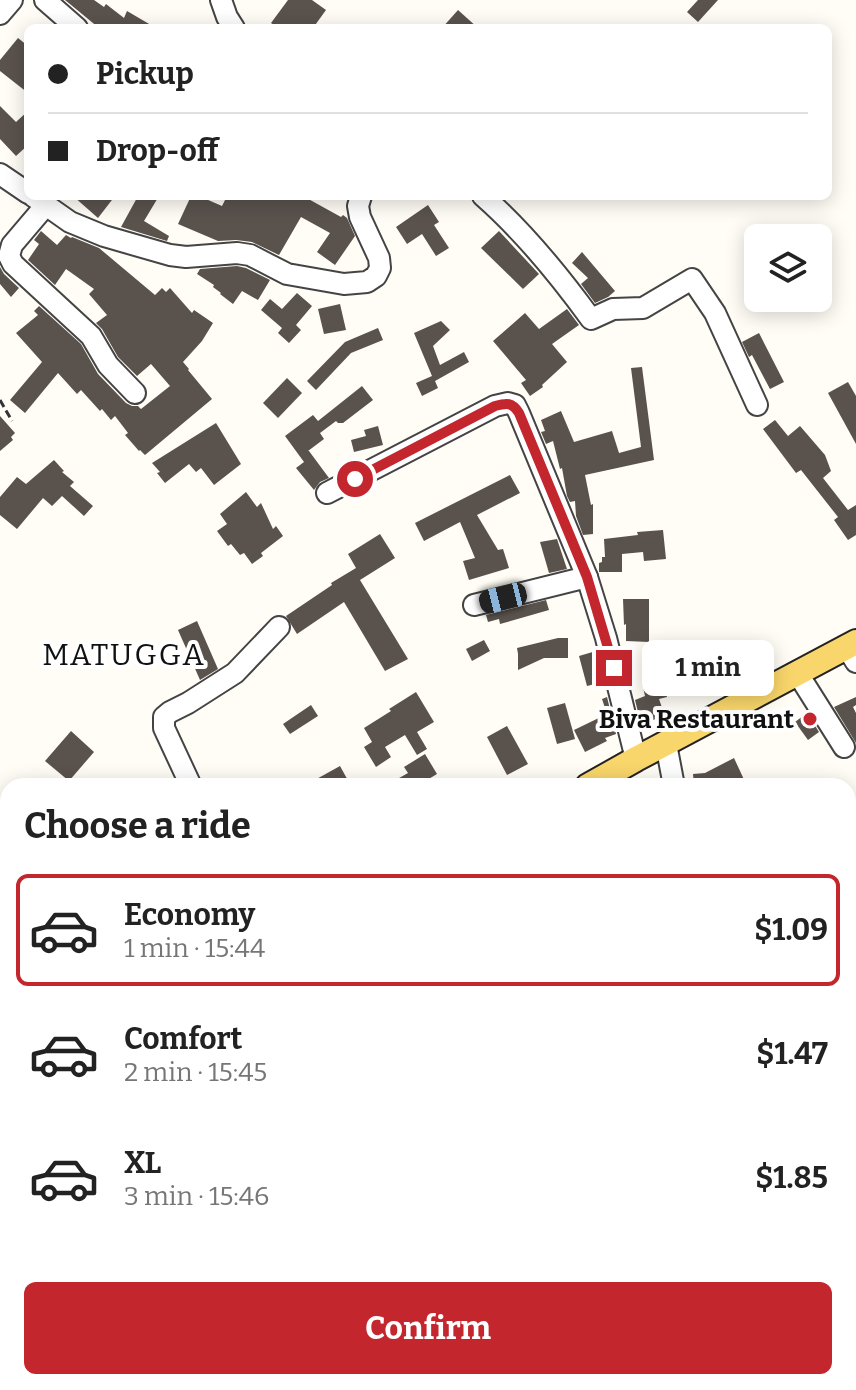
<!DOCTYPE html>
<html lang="en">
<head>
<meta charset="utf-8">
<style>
  :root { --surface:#fff; --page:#f6f6f6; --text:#222; --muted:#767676; --line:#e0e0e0; --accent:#c4262e }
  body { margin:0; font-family:Bitter,serif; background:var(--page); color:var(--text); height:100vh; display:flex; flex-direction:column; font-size:30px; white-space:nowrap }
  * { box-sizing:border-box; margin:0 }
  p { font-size:26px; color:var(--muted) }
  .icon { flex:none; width:44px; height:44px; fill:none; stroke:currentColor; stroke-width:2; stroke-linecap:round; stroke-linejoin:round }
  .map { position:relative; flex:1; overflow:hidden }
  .panel { position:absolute; left:0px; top:778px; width:856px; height:612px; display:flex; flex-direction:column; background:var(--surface); border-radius:24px 24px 0 0; box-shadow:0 4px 20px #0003 }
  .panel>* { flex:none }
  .top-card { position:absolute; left:24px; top:24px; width:808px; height:176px; border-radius:12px; box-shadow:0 4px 20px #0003; display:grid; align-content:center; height:176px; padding:0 24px; background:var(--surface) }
  .controls { position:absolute; left:744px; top:224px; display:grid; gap:16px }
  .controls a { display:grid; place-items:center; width:88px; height:88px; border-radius:12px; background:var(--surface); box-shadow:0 4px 20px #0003; font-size:40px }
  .end { position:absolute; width:36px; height:36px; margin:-18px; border:10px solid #c4262e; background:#fff; box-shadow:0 0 0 4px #fff }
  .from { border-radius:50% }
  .bubble { position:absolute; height:56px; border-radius:12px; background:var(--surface); box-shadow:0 4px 20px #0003; font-size:26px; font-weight:700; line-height:56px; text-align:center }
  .car { position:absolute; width:24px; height:48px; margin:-24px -12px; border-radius:10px; box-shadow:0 0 6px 2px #0007; background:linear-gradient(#222 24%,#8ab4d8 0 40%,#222 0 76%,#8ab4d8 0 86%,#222 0) }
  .top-card b { display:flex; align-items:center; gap:28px; height:76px; font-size:30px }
  .top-card b+b { border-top:2px solid var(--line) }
  .top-card i { width:20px; height:20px; background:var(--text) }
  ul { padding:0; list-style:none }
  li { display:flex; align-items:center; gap:24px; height:112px; margin:0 16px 12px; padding:0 8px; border:4px solid transparent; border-radius:12px }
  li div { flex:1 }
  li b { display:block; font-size:30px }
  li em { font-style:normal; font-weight:700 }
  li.selected { border-color:var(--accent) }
  li>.icon { width:72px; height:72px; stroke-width:1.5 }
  h2 { padding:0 24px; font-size:36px; line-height:96px }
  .action { display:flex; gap:16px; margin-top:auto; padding:16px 24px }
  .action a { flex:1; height:92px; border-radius:12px; background:var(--accent); color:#fff; font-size:32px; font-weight:700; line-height:92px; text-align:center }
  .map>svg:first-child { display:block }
</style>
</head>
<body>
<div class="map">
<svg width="856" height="1390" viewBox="0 0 856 1390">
  <rect width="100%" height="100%" fill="#fffdf5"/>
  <polygon fill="#d5ebbd" points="14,1382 87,1382 88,1390 15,1390"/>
  <g fill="#5a524d">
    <polygon points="65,0 94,0 104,7 106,4 124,18 127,11 156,28 99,28"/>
    <polygon points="288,0 312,0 326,10 313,28 278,28 271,23"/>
    <polygon points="698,0 718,0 698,22 687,12"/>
    <polygon points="458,10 478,28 442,28"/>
    <polygon points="18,38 28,46 28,93 0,71 0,60"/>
    <polygon points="0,106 16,122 28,111 28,145 16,156 0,139"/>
    <polygon points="73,196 115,196 98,218"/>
    <polygon points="138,196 159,196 144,221 169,236 167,241 121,227"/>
    <polygon points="191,196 199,196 222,206 227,196 303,196 341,217 343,215 347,218 355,236 335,265 317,252 330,233 301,217 279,255 252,242 236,240 218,241 178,224"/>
    <polygon points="428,205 439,222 434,225 449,248 436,256 422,234 407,244 396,227"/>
    <polygon points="41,231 57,245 66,235 71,238 72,237 99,248 155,295 162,288 166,292 170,288 192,313 194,310 213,323 202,341 183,362 189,369 188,370 212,399 145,455 140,450 139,451 125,435 128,433 115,416 111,420 102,409 100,411 81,390 77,394 58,373 25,413 10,400 42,362 16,333 38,315 34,311 39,306 81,344 98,374 126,403 132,406 138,406 141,409 170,386 151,364 137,376 118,357 102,329 96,323 107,315 89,294 94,289 66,269 55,285 28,260 39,244 34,240"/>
    <polygon points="499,231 539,274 523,289 481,248"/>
    <polygon points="582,252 615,291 608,297 595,303 581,284 588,278 572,263"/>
    <polygon points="237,266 246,268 270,280 258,300 242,291 233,304 220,294 221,293 213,287 214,285 197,274 200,269"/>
    <polygon points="0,267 4,274 19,288 11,297 0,284"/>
    <polygon points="297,293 312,306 296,325 301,330 289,343 278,333 282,328 261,310 270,299 282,309"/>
    <polygon points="340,304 346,330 324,334 318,309"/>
    <polygon points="567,309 579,325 552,344 567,362 542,385 543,387 530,396 521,383 526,380 493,341 525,313 539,329"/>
    <polygon points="441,321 450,330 433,346 440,365 464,352 469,362 435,381 438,388 422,396 416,383 432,376 414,333"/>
    <polygon points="378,328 383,340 351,353 316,390 307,381 345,342"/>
    <polygon points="759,333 784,382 770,389 752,355 749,357 742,342"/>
    <polygon points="642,367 654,460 585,475 591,505 593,504 593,534 583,535 576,516 575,501 570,502 567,496 562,468 560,469 553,441 546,444 541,432 545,431 541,420 561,411 574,442 612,431 619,453 641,447 631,368"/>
    <polygon points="287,378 302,393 278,418 263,403"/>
    <polygon points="848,382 856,396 856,444 828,393"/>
    <polygon points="362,386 373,400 343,423 338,423 336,421 320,433 324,439 308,451 309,451 329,478 320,482 314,490 296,468 304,462 285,436 313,415 318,421"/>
    <polygon points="0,416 15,433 11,437 13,440 0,451"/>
    <polygon points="775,420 788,436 800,426 825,455 831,471 823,478 848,510 856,505 856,535 848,540 834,520 838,517 801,470 796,473 763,429"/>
    <polygon points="216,423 241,464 214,485 201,468 196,472 189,464 165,483 157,473 160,472 152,463"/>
    <polygon points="378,426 383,445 354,452 351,440 366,436 364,430"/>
    <polygon points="54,460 64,471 62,472 74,482 70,486 93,506 84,516 62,496 52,506 43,498 17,529 0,515 0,497 17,477 26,484"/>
    <polygon points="510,475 520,493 477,515 498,550 503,549 509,568 469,580 463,561 475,558 460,522 424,541 415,523"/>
    <polygon points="246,492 257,507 261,503 273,529 276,526 283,536 261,553 263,556 252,564 244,553 240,555 231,544 228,546 217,531 227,524 220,514"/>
    <polygon points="663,530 666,559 644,561 643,552 622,554 622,572 599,572 599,563 602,562 602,557 605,557 604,539 638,535 637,532"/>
    <polygon points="380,534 395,558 360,580 408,659 385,671 344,602 297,634 286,616 332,585 331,583 356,568 348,554"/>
    <polygon points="557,539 567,569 549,573 540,542"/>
    <polygon points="623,599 649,599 649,642 626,641 626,624 624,625"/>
    <polygon points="546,600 549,610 500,624 499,619 488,622 486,615"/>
    <polygon points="197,621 218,669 200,680 178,630"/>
    <polygon points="558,638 568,638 568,658 544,658 518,670 518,654 517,648"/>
    <polygon points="484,640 490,651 472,661 466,649"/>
    <polygon points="596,651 603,682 587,686 579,656"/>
    <polygon points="662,677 667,697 659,699 665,716 641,724 635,700 645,696 642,683"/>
    <polygon points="416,692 434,722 417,732 427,749 417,755 405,735 385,747 391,757 376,767 364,747 372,742 364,728 391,711 389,709"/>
    <polygon points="607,697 616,734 605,738 607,741 585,752 574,730 607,714 602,699"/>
    <polygon points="856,697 856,705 853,707 856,713 856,743 834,707"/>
    <polygon points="565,703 575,739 557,744 547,708"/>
    <polygon points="311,705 318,716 290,734 283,724"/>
    <polygon points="807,713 819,732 808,740 795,722"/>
    <polygon points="507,726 528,764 507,775 487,737"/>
    <polygon points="71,731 94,752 69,781 45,761"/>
    <polygon points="425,754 437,774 417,786 385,786 408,773 404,767"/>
    <polygon points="734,758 747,786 694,786 693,774 705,773"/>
    <polygon points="340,766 351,786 304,786"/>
  </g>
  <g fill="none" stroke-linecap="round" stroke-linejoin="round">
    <g stroke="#444" stroke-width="24">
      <g id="minor">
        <polyline points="45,0 77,28"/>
        <polyline points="221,0 227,17 234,28"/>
        <polyline points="0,14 12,0"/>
        <polyline points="0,174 28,193"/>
        <polyline points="33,196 70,222 104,236 170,255 186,257 237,253 250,255 287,274 344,284 367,282 376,276 380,268 379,258 360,217 358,206 361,196"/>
        <path d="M483,196C524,232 559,275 591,319L613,309L643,308L692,279L715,313L757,405"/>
        <polyline points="46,205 12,245 9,256 13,264 91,336 108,365 135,393"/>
        <polyline points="327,493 495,406 508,403 515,405 519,413 587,577 606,638 636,759"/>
        <polyline points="474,605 587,577"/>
        <polyline points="847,648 856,662"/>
        <polyline points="798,674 844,747"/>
        <polyline points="666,744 674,786"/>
        <polyline points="191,786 164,728 164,717 170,712 188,703 235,673 279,627"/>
        <polyline points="525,1382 527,1390"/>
        <polyline points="753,1382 754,1390"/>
      </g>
    </g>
    <g stroke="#222" stroke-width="28">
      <g id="major">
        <polyline points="588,786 636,759 856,642"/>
        <polyline points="0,1059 8,1057"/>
      </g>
    </g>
    <polyline stroke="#333" stroke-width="3" stroke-dasharray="8 4" stroke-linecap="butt" points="0,400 12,421"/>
    <use href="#minor" stroke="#fff" stroke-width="20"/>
    <use href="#major" stroke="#f9d66b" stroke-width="24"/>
  </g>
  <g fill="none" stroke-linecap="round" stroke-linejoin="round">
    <path stroke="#c4262e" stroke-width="10" d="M355,479L495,406C507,403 512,402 519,413L587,577L614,668"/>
  </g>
  <circle fill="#c4262e" stroke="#fff" stroke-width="3" cx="810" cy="719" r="8"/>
  <g text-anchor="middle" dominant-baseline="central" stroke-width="8" stroke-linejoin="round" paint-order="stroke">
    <g font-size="26" font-weight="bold" fill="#111" stroke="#fff" text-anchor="end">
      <text x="794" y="719">Biva Restaurant</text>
    </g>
    <g font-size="30" letter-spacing="2" fill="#111" stroke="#fff">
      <text x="124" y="655">MATUGGA</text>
    </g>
  </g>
</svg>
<div class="controls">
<a><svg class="icon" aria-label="layers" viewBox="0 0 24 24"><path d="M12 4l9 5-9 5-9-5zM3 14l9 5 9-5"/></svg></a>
</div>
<i class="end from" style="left:355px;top:479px"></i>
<i class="end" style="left:614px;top:668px"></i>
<div class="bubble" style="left:642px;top:640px;width:132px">1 min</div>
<i class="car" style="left:503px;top:598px;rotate:256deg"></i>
<div class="top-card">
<b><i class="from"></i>Pickup</b>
<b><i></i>Drop-off</b>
</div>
<section class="panel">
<h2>Choose a ride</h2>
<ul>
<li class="selected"><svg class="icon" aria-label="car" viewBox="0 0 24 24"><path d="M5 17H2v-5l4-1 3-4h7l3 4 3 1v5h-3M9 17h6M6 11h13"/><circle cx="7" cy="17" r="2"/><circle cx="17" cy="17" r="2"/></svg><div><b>Economy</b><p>1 min · 15:44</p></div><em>$1.09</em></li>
<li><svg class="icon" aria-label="car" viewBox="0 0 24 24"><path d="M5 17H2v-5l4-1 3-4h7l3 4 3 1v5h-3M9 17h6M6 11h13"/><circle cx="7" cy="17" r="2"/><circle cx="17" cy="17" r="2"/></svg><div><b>Comfort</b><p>2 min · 15:45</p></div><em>$1.47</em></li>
<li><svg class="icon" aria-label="car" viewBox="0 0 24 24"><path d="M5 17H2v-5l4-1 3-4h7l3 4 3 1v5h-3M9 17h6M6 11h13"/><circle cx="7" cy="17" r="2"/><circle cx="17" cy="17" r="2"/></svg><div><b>XL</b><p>3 min · 15:46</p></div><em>$1.85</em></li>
</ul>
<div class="action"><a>Confirm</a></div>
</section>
</div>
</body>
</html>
